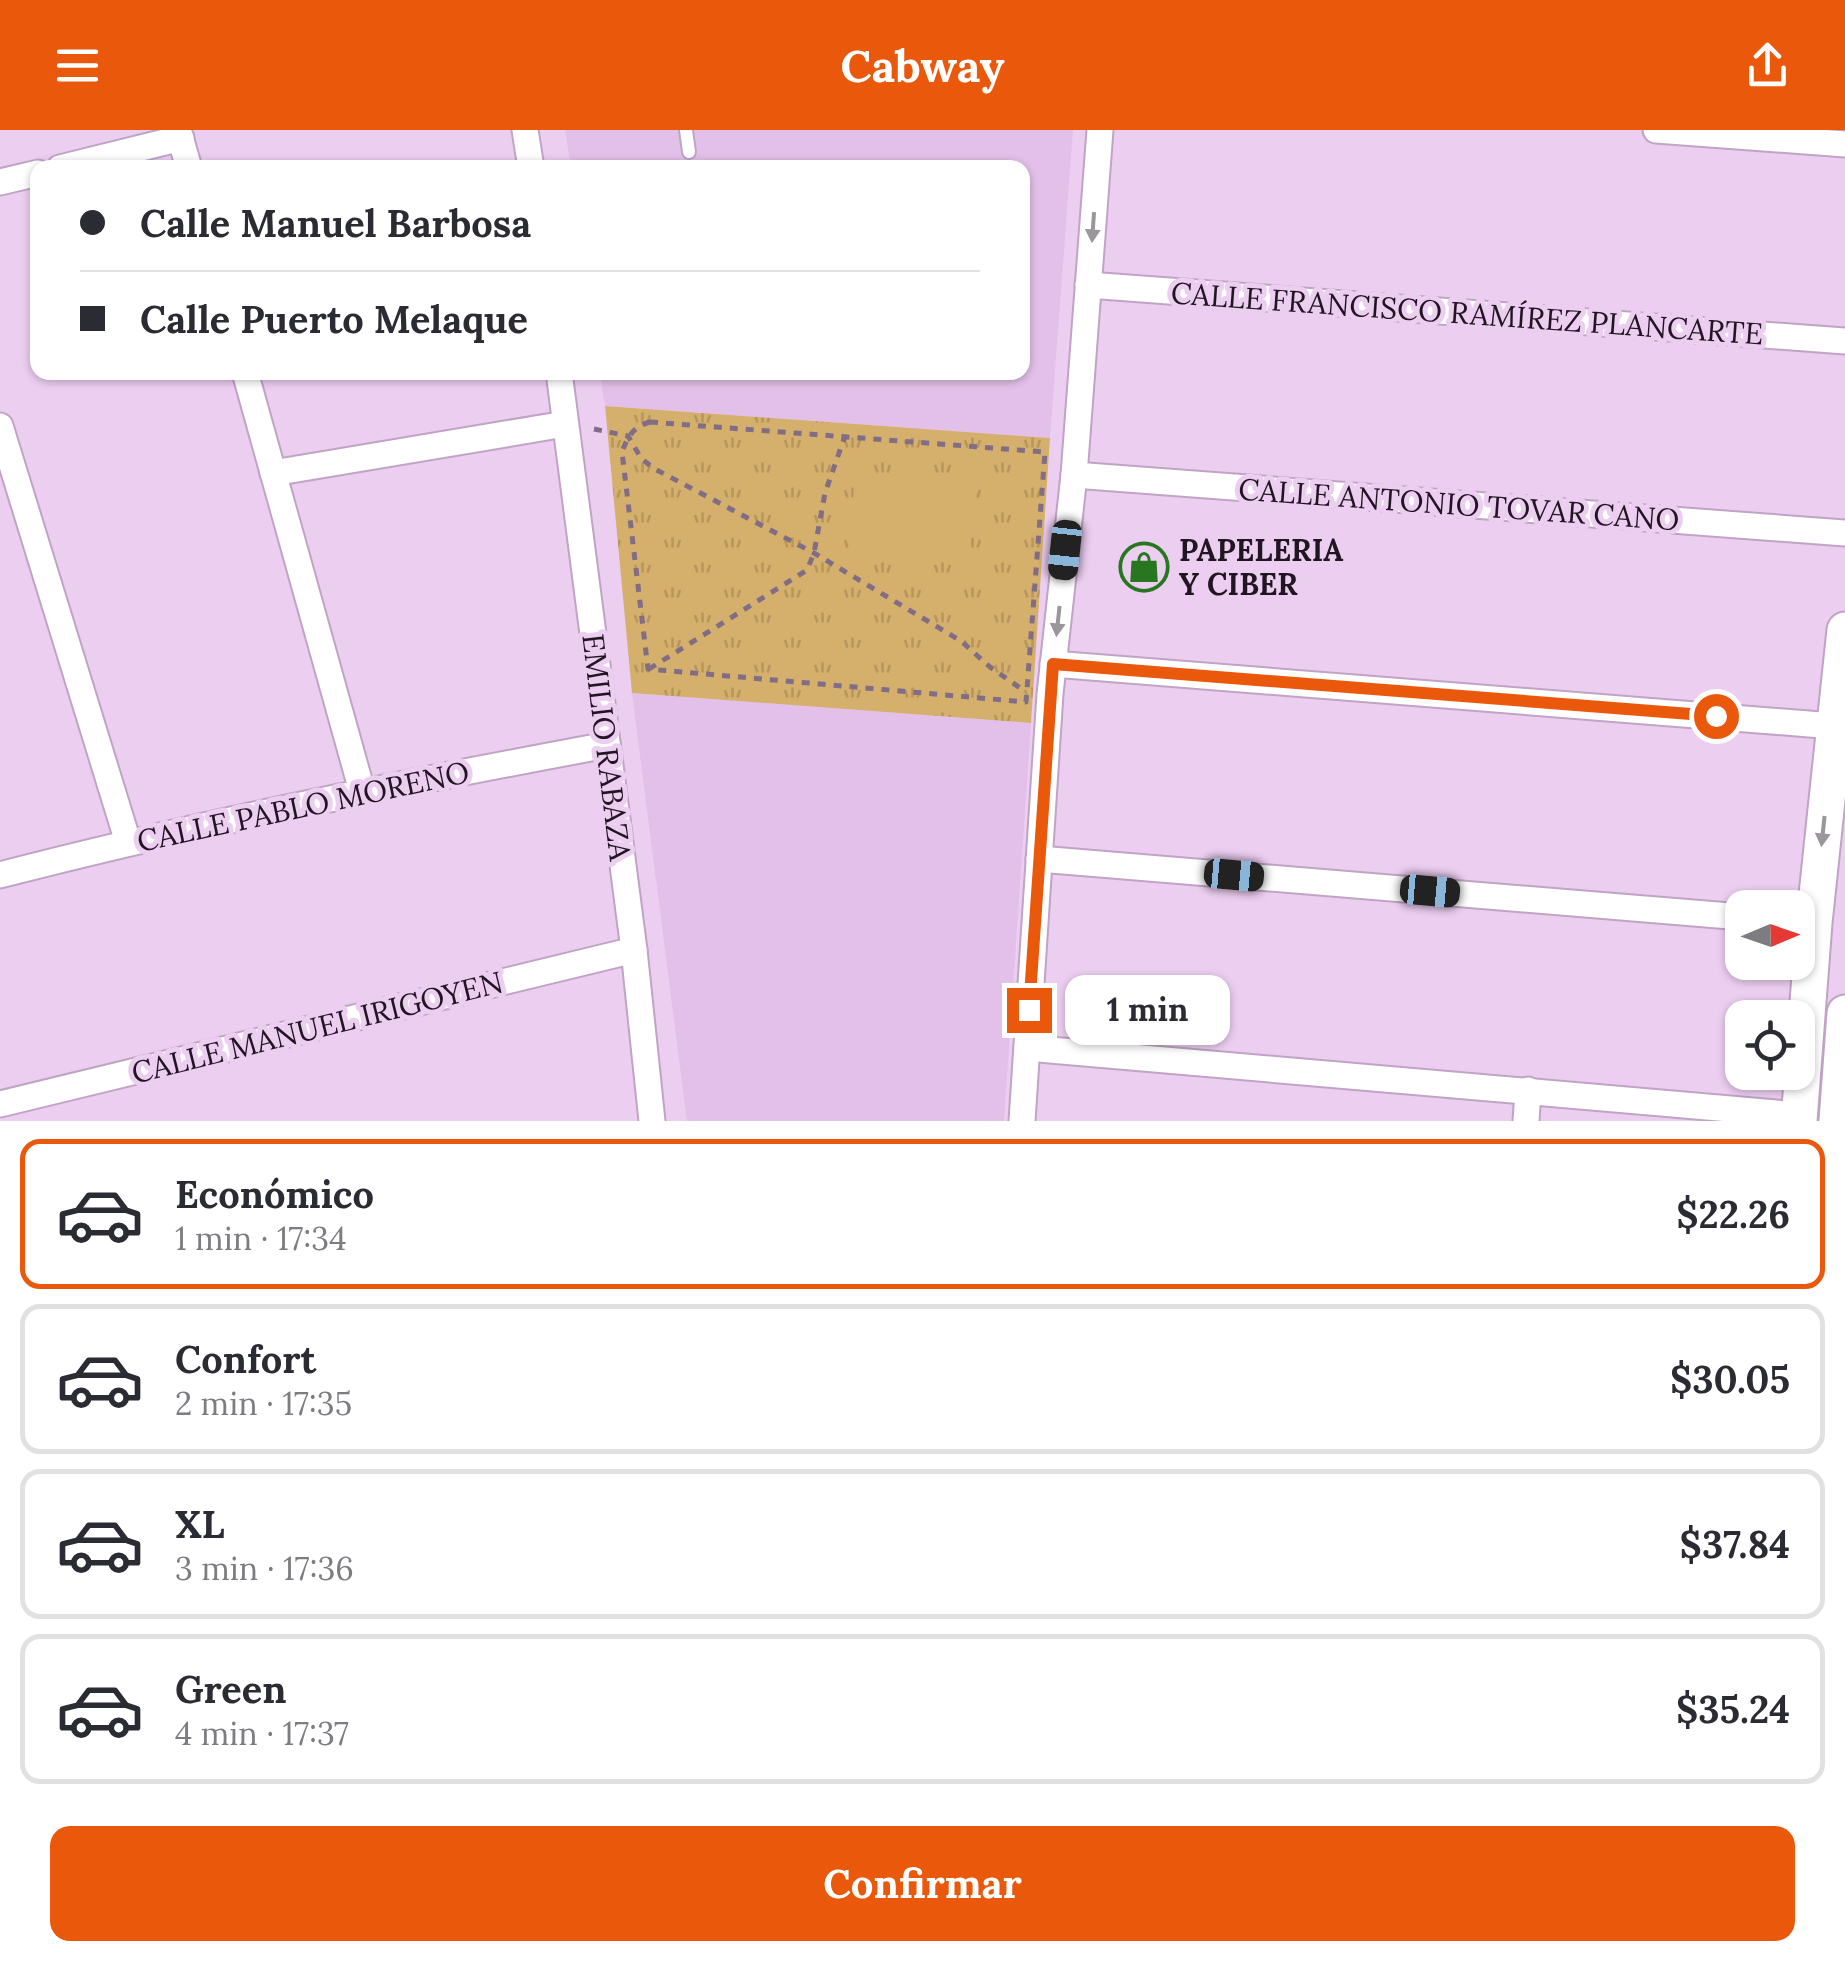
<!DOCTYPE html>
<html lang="es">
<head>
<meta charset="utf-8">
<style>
  :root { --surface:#fff; --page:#f2f2f3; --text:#2b2b33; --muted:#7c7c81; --line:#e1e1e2; --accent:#ea580c }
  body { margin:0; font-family:Lora,serif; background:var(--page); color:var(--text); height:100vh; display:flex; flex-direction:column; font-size:38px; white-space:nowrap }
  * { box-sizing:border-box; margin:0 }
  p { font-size:32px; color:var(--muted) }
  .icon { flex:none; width:55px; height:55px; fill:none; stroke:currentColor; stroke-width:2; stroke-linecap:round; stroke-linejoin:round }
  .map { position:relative; height:991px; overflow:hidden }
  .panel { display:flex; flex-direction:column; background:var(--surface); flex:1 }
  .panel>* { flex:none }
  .hud { position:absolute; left:30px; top:30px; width:1000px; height:220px; border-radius:20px; box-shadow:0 2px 8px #0004; display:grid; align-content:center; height:220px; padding:0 50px; background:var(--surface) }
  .needle { width:65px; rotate:88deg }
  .controls { position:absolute; left:1725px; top:760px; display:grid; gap:20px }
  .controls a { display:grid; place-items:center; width:90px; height:90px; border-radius:20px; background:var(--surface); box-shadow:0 2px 8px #0004; font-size:50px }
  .end { position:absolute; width:45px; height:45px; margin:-22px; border:12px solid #ea580c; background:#fff; box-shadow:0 0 0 5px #fff }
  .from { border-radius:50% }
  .bubble { position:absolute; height:70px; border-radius:20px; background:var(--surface); box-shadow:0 2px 8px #0004; font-size:32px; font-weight:800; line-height:70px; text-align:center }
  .car { position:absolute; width:30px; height:60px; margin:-30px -15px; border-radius:12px; box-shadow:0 0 8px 2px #0007; background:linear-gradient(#222 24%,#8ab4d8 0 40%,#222 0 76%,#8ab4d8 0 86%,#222 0) }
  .hud b { display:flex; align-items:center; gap:35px; height:95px; font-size:38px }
  .hud b+b { border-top:2px solid var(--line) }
  .hud i { width:25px; height:25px; background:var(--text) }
  ul { padding:18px 0 0; list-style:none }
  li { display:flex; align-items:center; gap:30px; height:150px; margin:0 20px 15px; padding:0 30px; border:5px solid var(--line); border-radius:20px }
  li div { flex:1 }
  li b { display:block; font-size:38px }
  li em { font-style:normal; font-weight:800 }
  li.selected { border-color:var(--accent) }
  li>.icon { width:90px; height:90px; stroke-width:1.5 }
  .cta { display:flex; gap:20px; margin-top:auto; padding:20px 50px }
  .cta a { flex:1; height:115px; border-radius:20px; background:var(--accent); color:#fff; font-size:40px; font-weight:800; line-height:115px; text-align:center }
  header { display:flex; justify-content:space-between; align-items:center; height:130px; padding:0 50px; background:var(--accent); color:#fff; font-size:45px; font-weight:800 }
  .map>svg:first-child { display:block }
</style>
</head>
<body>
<header><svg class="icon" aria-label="menu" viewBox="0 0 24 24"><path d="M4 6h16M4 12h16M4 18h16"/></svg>Cabway<svg class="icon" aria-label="share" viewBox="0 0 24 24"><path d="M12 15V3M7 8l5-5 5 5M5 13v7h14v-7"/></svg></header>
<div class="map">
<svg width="1845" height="991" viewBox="0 0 1845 991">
  <defs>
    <pattern id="grass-tufts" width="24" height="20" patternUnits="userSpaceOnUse" patternTransform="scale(2.5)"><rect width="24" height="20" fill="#d5b06c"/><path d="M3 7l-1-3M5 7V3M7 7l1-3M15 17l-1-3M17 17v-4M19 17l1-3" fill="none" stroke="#b7965d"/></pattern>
  </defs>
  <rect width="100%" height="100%" fill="#eccef1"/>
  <g fill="#e3c0e9">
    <polygon points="565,0 1073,0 1050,308 605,276 600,243 1022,242 1022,38 571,37"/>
    <polygon points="632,563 1031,593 1004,991 687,991"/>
  </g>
  <polygon fill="url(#grass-tufts)" points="605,276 1050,308 1031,593 632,563"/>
  <polygon fill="#d5b06c" points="855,346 975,356 969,430 849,421"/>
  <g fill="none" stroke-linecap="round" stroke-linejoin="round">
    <g stroke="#c0a3c5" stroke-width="16">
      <polyline id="lane" points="686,0 689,22"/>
    </g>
    <g stroke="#c0a3c5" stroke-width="29">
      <g id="street">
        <polyline points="178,0 189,38"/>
        <polyline points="525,0 531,38"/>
        <polyline points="1656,0 1845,14"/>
        <polyline points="60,38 181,8"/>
        <polyline points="0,52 38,43"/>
        <polyline points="1088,155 1845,211"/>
        <polyline points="245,242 362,661"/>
        <polyline points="559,242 634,820 652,991"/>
        <polyline points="0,296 128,712"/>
        <polyline points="273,343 565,294"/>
        <polyline points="1074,345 1845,403"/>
        <polyline points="1053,534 1834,596"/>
        <polyline points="1039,729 1742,787"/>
        <path d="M0,745C201,693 403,653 607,615"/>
        <polyline points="1027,918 1799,985"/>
        <polyline points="0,974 634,820"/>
        <polyline points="1022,991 1050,564 1074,345 1100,0"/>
        <polyline points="1526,991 1528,960"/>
      </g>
    </g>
    <g stroke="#c0a3c5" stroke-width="39">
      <g id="secondary">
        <polyline points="1799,991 1814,793 1845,500"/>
        <polyline points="1837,991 1845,883"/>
      </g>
    </g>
    <g stroke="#816d84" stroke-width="5" stroke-dasharray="8 8" stroke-linecap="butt">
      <path d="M650,292L1045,322L1026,572L648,539L622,322C628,306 633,297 650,292Z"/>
      <polyline points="594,299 628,306 641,328 653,338 814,423 961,511 990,537 1023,560"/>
      <polyline points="649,539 807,440 814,423 825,363 845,306"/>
    </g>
    <use href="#lane" stroke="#fff" stroke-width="12"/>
    <use href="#street" stroke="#fff" stroke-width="25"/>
    <use href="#secondary" stroke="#fff" stroke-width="35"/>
  </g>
  <defs><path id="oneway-solid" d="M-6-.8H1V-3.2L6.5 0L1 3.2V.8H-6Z" transform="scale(2.5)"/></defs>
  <g fill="#9b969b">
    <use href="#oneway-solid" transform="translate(1093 97) rotate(94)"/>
    <use href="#oneway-solid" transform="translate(1058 491) rotate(96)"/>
    <use href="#oneway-solid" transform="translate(1823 701) rotate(96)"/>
  </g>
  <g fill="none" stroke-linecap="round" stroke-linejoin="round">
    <polyline stroke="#ea580c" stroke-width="12" points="1029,880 1053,534 1716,586"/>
  </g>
  <defs>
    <g id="shop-ring" transform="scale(2.5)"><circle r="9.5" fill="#eccef1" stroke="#287720" stroke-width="1.5"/><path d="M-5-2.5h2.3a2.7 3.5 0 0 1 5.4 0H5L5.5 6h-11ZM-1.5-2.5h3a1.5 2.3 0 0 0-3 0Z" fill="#287720"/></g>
  </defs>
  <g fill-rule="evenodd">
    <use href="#shop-ring" x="1144" y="437"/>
  </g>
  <g text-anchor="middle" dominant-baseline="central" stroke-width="10" stroke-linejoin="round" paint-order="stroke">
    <g font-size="30" fill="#201521" stroke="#eccef1">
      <text transform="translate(1467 183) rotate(4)">CALLE FRANCISCO RAMÍREZ PLANCARTE</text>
      <text transform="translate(1459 374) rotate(4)">CALLE ANTONIO TOVAR CANO</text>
      <text transform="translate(607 617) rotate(83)">EMILIO RABAZA</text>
      <text transform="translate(303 676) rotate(-12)">CALLE PABLO MORENO</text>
      <text transform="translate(317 897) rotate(-14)">CALLE MANUEL IRIGOYEN</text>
    </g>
    <g font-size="30" font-weight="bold" fill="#201521" stroke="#eccef1" text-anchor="start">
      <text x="1179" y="420">PAPELERIA<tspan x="1179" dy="34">Y CIBER</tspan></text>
    </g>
  </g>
</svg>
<div class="controls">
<a><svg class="needle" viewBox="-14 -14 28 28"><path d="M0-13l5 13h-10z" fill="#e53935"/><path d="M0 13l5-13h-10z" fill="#7c7c81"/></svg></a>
<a><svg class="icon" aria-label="locate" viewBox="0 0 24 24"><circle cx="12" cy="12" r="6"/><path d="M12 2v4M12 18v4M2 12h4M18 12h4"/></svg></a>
</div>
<i class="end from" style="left:1716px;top:586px"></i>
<i class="end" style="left:1029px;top:880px"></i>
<div class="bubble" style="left:1065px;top:845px;width:165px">1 min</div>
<i class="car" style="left:1065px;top:420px;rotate:186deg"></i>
<i class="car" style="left:1234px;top:745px;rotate:95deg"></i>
<i class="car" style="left:1430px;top:761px;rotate:95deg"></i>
<div class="hud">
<b><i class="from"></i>Calle Manuel Barbosa</b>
<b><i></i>Calle Puerto Melaque</b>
</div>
</div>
<section class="panel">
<ul>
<li class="selected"><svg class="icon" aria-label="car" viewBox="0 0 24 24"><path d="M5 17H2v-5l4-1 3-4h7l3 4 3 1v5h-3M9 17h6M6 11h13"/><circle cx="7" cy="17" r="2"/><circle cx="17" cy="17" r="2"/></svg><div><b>Económico</b><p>1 min · 17:34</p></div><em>$22.26</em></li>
<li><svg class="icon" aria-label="car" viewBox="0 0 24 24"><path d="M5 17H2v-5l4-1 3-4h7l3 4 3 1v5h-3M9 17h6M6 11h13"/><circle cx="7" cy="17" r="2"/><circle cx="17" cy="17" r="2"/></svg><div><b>Confort</b><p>2 min · 17:35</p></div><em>$30.05</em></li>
<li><svg class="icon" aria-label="car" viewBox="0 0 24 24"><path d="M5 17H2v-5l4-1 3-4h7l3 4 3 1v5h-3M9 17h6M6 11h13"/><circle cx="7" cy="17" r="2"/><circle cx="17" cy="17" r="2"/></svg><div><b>XL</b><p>3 min · 17:36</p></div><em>$37.84</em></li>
<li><svg class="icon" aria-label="car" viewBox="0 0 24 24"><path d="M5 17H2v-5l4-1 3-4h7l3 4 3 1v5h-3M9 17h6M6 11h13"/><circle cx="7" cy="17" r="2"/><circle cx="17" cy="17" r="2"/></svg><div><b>Green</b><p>4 min · 17:37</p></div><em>$35.24</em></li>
</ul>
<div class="cta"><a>Confirmar</a></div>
</section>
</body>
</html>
